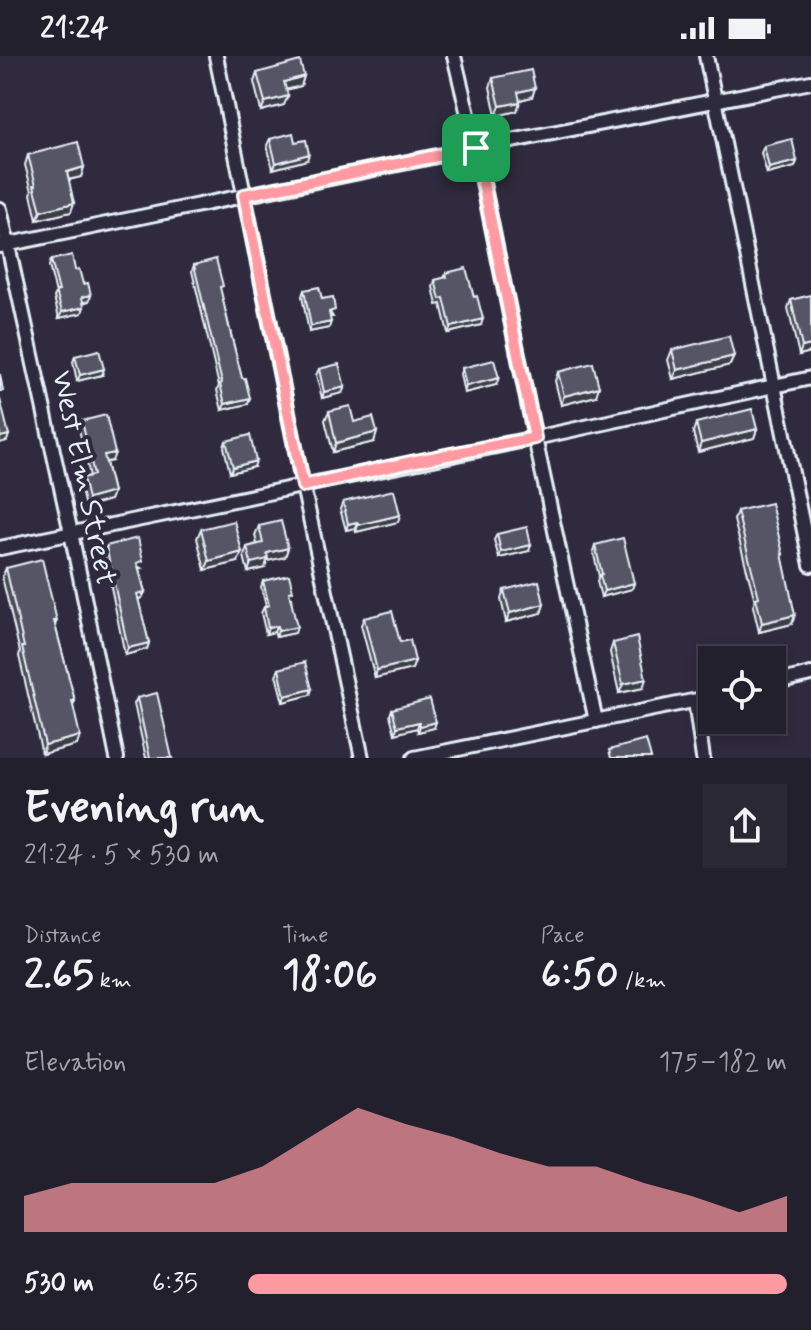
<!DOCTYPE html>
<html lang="en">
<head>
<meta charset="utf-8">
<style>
	:root { --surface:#23202e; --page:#2b2836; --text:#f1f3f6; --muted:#a3a3aa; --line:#403e4a; --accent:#ff9aa2 }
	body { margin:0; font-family:Mynerve,sans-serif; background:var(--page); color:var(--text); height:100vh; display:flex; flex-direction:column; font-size:30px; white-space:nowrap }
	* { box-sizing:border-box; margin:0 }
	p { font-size:26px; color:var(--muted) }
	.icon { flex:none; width:44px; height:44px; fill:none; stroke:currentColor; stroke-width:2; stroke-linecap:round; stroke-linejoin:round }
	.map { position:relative; height:702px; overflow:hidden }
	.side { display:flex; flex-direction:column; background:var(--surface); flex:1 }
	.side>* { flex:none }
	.fabs { position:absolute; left:698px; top:590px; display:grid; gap:16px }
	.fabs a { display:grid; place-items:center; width:88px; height:88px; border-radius:0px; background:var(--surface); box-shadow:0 4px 12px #0003,0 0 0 2px var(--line); font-size:40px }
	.pin { position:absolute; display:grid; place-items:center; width:68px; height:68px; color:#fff; margin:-34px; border-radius:16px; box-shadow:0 4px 12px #0006 }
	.round { display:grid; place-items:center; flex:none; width:84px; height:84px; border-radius:0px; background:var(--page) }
	.summary { display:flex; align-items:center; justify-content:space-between; height:136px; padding:0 24px }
	h1 { font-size:44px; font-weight:800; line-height:60px }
	.figures { display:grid; grid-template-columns:repeat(3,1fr); gap:12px; height:136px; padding:8px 24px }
	.figures div { display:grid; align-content:center }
	.figures b { font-size:40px; font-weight:800 }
	.figures small { font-size:22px; font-weight:400 }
	.figures p { font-size:22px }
	.chart { height:224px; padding:16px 24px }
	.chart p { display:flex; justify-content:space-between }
	.chart svg { width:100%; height:144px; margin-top:8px; fill:var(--accent); opacity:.7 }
	ul { padding:0 24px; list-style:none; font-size:26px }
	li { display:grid; grid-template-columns:128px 96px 1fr; align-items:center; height:60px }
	li i { height:20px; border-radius:10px; background:var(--accent) }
	.status { display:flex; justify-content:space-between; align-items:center; height:56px; padding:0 40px; background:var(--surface); direction:ltr }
	.status svg { height:22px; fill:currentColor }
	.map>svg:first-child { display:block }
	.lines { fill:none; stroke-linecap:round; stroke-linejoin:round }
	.minor-casing { stroke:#e8f1f8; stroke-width:18 }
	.minor { stroke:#2f2a3d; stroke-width:12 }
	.wall { fill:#4b4957; stroke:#e8f1f8; stroke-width:2 }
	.shaded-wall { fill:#3d3c47; stroke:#e8f1f8; stroke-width:2 }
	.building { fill:#575565; stroke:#e8f1f8; stroke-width:2 }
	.route-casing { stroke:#fff; stroke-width:16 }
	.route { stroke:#ff9aa2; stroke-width:10 }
	.labels { text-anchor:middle; stroke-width:8; stroke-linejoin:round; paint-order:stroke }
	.street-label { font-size:30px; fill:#e8f1f8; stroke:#2f2a3d }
</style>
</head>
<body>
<div class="status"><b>21:24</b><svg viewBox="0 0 49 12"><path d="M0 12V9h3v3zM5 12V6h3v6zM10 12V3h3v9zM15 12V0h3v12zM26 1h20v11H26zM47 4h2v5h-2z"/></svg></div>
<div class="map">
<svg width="811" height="702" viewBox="0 0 811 702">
	<rect width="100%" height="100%" fill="#2f2a3d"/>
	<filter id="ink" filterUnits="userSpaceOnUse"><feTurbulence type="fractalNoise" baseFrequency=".0125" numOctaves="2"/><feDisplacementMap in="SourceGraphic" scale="16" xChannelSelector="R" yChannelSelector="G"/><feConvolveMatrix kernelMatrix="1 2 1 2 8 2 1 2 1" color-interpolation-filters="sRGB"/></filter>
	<g filter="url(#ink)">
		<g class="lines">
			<defs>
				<g id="minor">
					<polyline points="216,0 303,430 362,702"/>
					<polyline points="454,0 476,92 535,382 596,665"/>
					<polyline points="706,0 811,509"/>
					<polyline points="0,153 71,477 117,702"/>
					<polyline points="0,190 476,92 811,26"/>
					<polyline points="0,492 535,382 811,322"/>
					<polyline points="772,627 811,618"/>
					<polyline points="695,645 703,702"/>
					<polyline points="414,702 712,641"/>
				</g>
			</defs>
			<!-- minor casing -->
			<use href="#minor" class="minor-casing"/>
			<!-- minor -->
			<use href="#minor" class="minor"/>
		</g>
		<!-- wall -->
		<g class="wall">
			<polygon points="257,17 304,20 301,30 286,34 284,49 261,55 254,26"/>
			<polygon points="493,22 535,32 532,41 520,44 517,55 496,60 490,31"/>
			<polygon points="270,83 307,104 273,113 267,89"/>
			<polygon points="764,90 797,105 795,111 767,118 761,97"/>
			<polygon points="28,99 84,111 81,121 69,124 71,156 37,164 31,138 32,135 25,109"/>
			<polygon points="51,204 75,214 83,228 91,239 89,245 83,247 82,257 59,262 54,241 56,237 49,210"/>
			<polygon points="194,209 221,237 248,348 222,354 217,334 219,330 192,215"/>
			<polygon points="446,217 481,269 448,277 441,248 437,249 433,231 435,224 444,222"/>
			<polygon points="304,234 322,243 333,261 330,261 329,272 309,276 302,240"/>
			<polygon points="811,239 811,296 799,299 788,252 791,244"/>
			<polygon points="672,294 734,300 730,309 673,323 668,304"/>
			<polygon points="75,300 102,319 77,325 73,306"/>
			<polygon points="462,312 496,329 464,337 460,318"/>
			<polygon points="319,313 342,337 322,342 316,319"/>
			<polygon points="558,316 596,340 561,349 555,325"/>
			<polygon points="329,355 377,376 374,386 333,396 325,364"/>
			<polygon points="82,365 112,405 106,406 113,436 110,444 85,451 80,430 83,422 90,420 79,373"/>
			<polygon points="696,367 757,373 754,382 698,396 693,376"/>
			<polygon points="226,385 254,411 230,417 224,391"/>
			<polygon points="343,446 400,459 398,466 356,476 355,472 346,474 340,453"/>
			<polygon points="737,455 783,498 782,500 789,532 792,568 759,576 753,550 755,545 734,464"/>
			<polygon points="259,470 288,492 285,501 267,505 265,512 248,516 244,500 247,491 257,488 255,479"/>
			<polygon points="201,473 238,506 205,514 197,482"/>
			<polygon points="497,478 529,495 499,502 494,484"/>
			<polygon points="595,489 634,527 632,533 601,541 597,525 599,520 593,495"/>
			<polygon points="106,490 141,512 139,512 145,536 142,542 138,543 149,587 147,593 125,599 104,497"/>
			<polygon points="6,512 57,565 55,569 75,645 73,650 77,689 42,698 19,600 20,596 2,521"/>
			<polygon points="263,525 291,541 295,577 276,581 274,576 266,578 261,557 264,551 266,550 261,531"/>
			<polygon points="504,534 544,548 541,557 506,566 501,543"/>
			<polygon points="364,562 415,605 412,613 375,622 361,569"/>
			<polygon points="613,587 643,632 619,637 610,596"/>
			<polygon points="279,613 310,639 283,646 276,619"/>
			<polygon points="137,642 172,702 146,702 134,648"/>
			<polygon points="392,653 434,672 418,676 417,672 395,678 390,659"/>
		</g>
		<!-- shaded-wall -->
		<g class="shaded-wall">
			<polygon points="304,20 301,30 281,35 284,26"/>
			<polygon points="535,32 532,41 515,45 518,36"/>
			<polygon points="288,40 284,49 261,55 265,46"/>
			<polygon points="520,46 517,55 496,60 500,50"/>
			<polygon points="309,98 307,104 273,113 276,107"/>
			<polygon points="797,105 795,111 767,118 769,112"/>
			<polygon points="84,111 81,121 63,125 67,116"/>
			<polygon points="74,147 71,156 37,164 41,155"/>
			<polygon points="91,239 89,245 79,247 82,241"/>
			<polygon points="84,251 82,257 59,262 62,256"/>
			<polygon points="483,263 481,269 448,277 451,271"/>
			<polygon points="331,266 329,272 309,276 311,270"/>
			<polygon points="811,289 811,296 799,299 802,291"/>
			<polygon points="734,300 730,309 673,323 677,314"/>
			<polygon points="104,313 102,319 77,325 80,319"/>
			<polygon points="499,322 496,329 464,337 466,330"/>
			<polygon points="345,331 342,337 322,342 324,336"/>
			<polygon points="599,331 596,340 561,349 564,340"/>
			<polygon points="250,342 248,348 222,354 225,348"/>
			<polygon points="757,373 754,382 698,396 701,387"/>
			<polygon points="377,376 374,386 333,396 336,387"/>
			<polygon points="9,379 7,385 0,387 0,381"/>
			<polygon points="115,397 112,405 101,407 104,399"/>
			<polygon points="256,405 254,411 230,417 233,411"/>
			<polygon points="113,436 110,444 85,451 88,443"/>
			<polygon points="400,459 398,466 356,476 358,469"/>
			<polygon points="357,466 355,472 346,474 348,468"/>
			<polygon points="531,489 529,495 499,502 501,496"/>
			<polygon points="288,492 285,501 267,505 265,512 248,516 251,507 267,497"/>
			<polygon points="242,496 238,506 205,514 209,505"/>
			<polygon points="634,527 632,533 601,541 604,535"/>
			<polygon points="145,536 142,542 135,544 137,538"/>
			<polygon points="544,548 541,557 506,566 510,557"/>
			<polygon points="795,559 792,568 759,576 762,567"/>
			<polygon points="277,570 274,576 266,578 268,572"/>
			<polygon points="297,571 295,577 276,581 278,575"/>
			<polygon points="149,587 147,593 125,599 128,592"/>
			<polygon points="415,605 412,613 375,622 377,614"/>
			<polygon points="646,623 643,632 619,637 623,628"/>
			<polygon points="312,633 310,639 283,646 285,640"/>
			<polygon points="419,666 417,672 395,678 397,671"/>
			<polygon points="436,666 434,672 418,676 420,670"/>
			<polygon points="80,680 77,689 42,698 45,689"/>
		</g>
		<!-- building -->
		<g class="building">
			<polygon points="300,5 304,20 284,26 288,40 265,46 257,17"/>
			<polygon points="531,14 535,32 518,36 520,46 500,50 493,22"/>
			<polygon points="293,77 295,86 306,84 309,98 276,107 270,83"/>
			<polygon points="792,83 797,105 769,112 764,90"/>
			<polygon points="78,86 84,111 67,116 74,147 41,155 34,129 36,129 28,99"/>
			<polygon points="72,199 75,214 79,213 83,228 88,227 91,239 82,241 84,251 62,256 56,235 59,235 51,204"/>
			<polygon points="216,203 223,230 220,231 229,271 242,322 245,322 250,342 225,348 220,328 222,327 194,209"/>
			<polygon points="466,212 474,241 477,240 483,263 451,271 444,242 440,243 435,224 447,221 446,217"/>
			<polygon points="319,231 322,243 333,241 335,254 329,256 331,266 311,270 304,234"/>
			<polygon points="811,239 811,289 802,291 791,244"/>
			<polygon points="729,280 734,300 677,314 672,294"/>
			<polygon points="99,294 104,313 80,319 75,300"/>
			<polygon points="494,304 499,322 466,330 462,312"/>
			<polygon points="593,307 599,331 564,340 558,316"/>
			<polygon points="339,308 345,331 324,336 319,313"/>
			<polygon points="0,318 3,335 0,335"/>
			<polygon points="0,343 9,379 0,381"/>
			<polygon points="350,350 354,366 373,361 377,376 336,387 329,355"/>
			<polygon points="752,353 757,373 701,387 696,367"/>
			<polygon points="106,359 115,397 104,399 113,436 88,443 83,422 94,419 82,365"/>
			<polygon points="250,379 256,405 233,411 226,385"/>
			<polygon points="394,434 400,459 358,469 357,466 348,468 343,446"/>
			<polygon points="771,447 783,498 782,498 795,559 762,567 756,542 759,541 737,455"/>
			<polygon points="234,465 242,496 209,505 201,473"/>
			<polygon points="281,465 288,492 267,497 268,503 251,507 247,491 263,487 259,470"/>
			<polygon points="527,471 531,489 501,496 497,478"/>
			<polygon points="138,482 143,505 137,507 145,536 137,538 149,587 128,592 106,490"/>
			<polygon points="623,482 634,527 604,535 600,519 602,518 595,489"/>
			<polygon points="42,503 57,565 54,565 75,645 72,645 80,680 45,689 22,591 24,591 6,512"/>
			<polygon points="289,519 293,535 289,536 297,571 278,575 277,570 268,572 264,551 269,549 263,525"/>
			<polygon points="539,525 544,548 510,557 504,534"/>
			<polygon points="392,555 400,586 410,584 415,605 377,614 364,562"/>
			<polygon points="637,581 646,623 623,628 613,587"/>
			<polygon points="305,606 312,633 285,640 279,613"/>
			<polygon points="157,637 172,702 150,702 137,642"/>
			<polygon points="430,643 436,666 420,670 419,666 397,671 392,653"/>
			<polygon points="646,684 651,702 611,702 609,694"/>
		</g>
	</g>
	<g class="lines" filter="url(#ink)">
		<defs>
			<polygon id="route" points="476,92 535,382 416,405 303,430 244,139"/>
		</defs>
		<!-- route casing -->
		<use href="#route" class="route-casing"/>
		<!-- route -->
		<use href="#route" class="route"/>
	</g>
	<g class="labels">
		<!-- street labels -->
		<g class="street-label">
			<text transform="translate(85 422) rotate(78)" y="10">West Elm Street</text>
		</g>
	</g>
</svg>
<div class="fabs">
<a><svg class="icon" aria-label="locate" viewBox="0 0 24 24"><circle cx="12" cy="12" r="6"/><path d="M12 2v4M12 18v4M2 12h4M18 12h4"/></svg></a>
</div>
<div class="pin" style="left:476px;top:92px;background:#1e9e55"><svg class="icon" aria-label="arrive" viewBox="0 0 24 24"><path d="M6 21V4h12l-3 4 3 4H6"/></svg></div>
</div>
<section class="side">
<div class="summary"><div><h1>Evening run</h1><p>21:24 · 5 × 530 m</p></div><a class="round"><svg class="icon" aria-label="share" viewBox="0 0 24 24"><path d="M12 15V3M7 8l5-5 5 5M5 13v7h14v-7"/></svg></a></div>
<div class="figures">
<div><p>Distance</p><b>2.65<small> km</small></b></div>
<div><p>Time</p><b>18:06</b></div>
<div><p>Pace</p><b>6:50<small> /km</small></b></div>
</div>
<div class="chart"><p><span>Elevation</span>175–182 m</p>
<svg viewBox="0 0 160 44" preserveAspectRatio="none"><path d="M0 44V33L10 29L20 29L30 29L40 29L50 24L60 15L70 6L80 11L90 15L100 20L110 24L120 24L130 29L140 33L150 38L160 33V44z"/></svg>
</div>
<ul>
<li><b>530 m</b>6:35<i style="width:100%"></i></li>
</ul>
</section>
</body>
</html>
